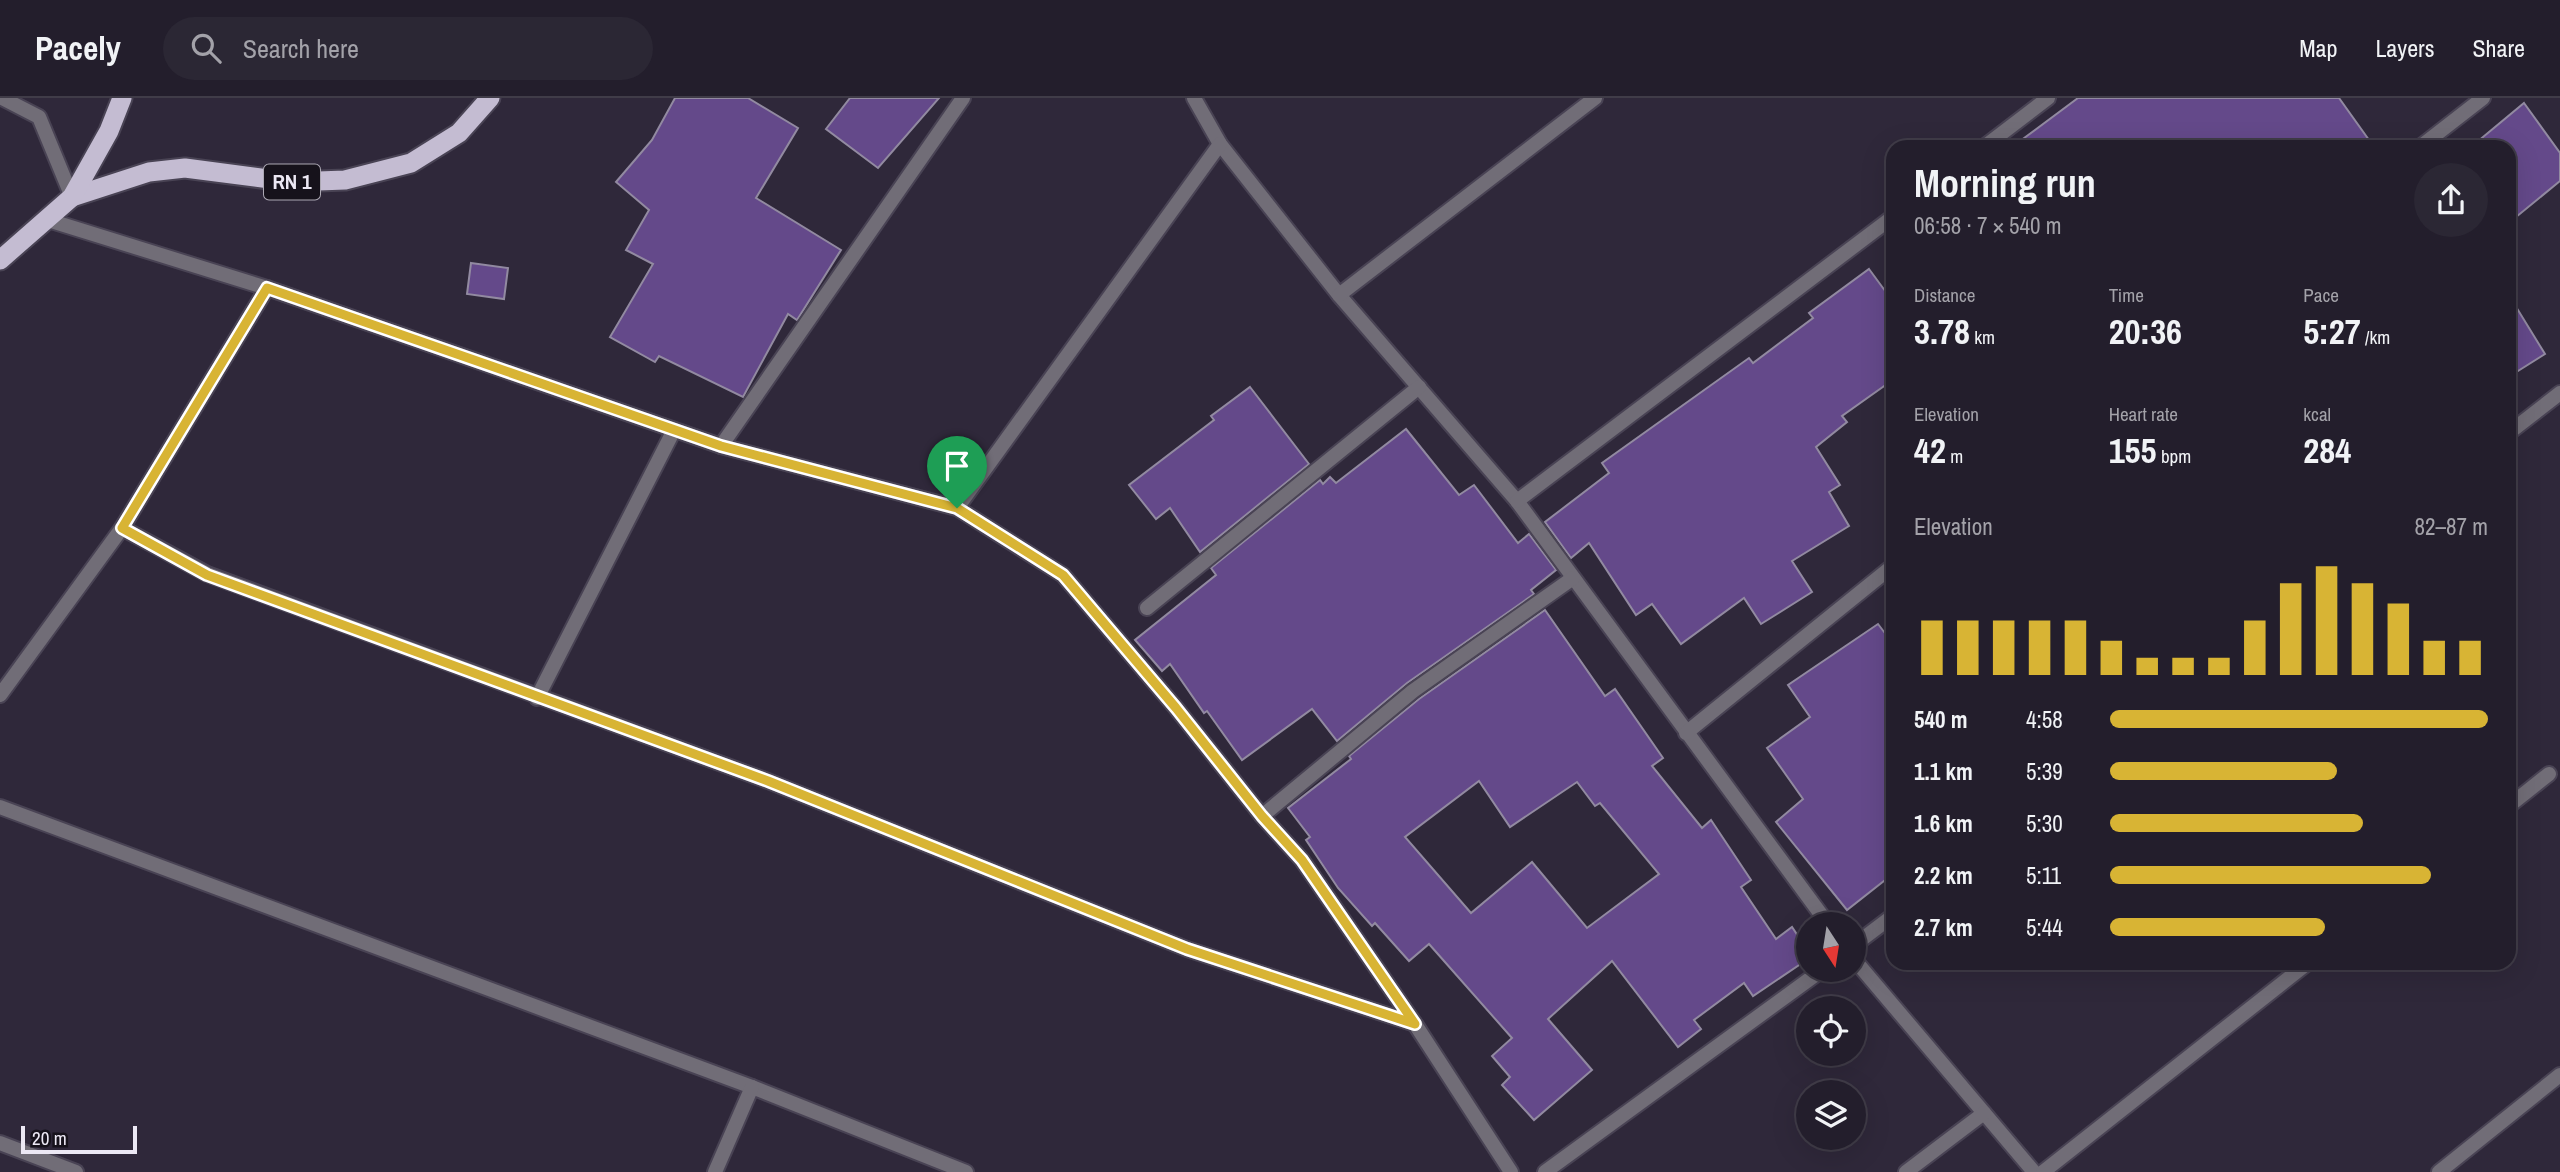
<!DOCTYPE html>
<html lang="en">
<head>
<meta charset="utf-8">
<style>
	:root { --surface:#231e2c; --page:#2b2734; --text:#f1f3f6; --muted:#a3a2a9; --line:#403c48; --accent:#d8b434 }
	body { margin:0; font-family:"Archivo Narrow",sans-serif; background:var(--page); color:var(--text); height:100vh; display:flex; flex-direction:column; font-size:26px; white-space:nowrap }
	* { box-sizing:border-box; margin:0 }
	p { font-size:23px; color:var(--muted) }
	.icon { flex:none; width:38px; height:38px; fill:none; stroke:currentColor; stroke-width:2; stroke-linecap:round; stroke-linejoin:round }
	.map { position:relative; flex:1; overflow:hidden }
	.panel { position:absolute; left:1886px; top:42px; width:630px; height:830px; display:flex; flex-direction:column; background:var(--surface); border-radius:21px; box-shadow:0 7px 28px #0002,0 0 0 2px var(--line) }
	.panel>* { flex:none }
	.needle { width:46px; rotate:168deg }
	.buttons { position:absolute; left:1796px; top:814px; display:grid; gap:14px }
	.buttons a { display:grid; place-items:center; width:70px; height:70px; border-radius:50%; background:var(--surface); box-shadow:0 7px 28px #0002,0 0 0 2px var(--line); font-size:35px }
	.scale { position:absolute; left:21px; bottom:18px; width:116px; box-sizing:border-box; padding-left:7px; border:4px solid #ece8f4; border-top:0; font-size:19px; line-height:24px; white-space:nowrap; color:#ece8f4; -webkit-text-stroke:5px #16121b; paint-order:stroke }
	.pin { position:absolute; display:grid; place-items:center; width:60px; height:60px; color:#fff; margin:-72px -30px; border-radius:50% 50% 50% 0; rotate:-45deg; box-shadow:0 0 7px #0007 }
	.pin .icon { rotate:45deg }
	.round { display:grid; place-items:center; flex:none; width:74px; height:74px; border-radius:37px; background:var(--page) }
	.headline { display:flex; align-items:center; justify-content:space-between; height:119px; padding:0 28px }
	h1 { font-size:38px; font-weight:700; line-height:52px }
	.stats { display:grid; grid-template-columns:repeat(3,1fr); gap:10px; height:119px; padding:7px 28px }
	.stats div { display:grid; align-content:center }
	.stats b { font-size:35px; font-weight:700 }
	.stats small { font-size:19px; font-weight:400 }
	.stats p { font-size:19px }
	.chart { height:196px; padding:14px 28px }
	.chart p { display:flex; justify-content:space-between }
	.chart svg { width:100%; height:126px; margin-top:7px; stroke:var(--accent); stroke-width:6 }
	ul { padding:0 28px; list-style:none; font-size:23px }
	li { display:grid; grid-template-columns:112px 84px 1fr; align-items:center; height:52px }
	li i { height:18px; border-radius:9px; background:var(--accent) }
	header { display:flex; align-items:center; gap:42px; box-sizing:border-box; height:98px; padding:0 35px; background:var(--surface); border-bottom:2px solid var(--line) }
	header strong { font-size:33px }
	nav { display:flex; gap:38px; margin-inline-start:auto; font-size:24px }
	.search { width:490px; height:63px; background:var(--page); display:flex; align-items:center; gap:18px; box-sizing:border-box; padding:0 24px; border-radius:38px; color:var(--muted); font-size:26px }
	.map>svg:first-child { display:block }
	.building { fill:#64498a; stroke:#928aa1; stroke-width:2; fill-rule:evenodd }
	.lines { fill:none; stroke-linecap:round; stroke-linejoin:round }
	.minor-casing { stroke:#494354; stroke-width:18 }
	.trunk-casing { stroke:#494354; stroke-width:23 }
	.minor { stroke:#716d77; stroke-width:14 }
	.trunk { stroke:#c4bcd2; stroke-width:19 }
	.route-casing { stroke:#fff; stroke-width:14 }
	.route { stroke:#d8b434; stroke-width:9 }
	.labels { text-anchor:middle; stroke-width:6; stroke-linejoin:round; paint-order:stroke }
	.shield { fill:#16121b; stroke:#aca8b3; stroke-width:2 }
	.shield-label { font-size:21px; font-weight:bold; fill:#ece8f4 }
</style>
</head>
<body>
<header>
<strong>Pacely</strong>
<div class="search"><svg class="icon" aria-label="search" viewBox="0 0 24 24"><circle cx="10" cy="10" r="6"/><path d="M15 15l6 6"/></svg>Search here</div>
<nav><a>Map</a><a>Layers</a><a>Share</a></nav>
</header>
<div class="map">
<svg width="2560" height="1074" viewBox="0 0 2560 1074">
	<rect width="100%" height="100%" fill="#2f283a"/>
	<!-- building -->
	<g class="building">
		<polygon points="675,0 748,0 798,30 756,100 841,152 797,222 788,216 743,299 659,258 655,264 610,239 653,166 626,152 649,112 616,84 652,42"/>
		<polygon points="850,0 939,0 878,70 826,31"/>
		<polygon points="2078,0 2339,0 2374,49 2012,49"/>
		<polygon points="2524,5 2560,55 2560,83 2510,124 2510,49 2471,49"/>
		<polygon points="471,165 508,170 504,201 467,196"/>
		<polygon points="1869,171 1894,205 1894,281 1842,318 1847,324 1816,349 1840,387 1829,394 1849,428 1792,463 1812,494 1761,526 1744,500 1681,546 1652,506 1636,517 1589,445 1571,460 1545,424 1609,375 1602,365 1749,260 1753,265 1813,220 1809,215"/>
		<polygon points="2510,199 2545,256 2510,278"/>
		<polygon points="1250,289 1309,366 1200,454 1170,410 1156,421 1129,387 1214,322 1211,318"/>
		<polygon points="1406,331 1459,397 1474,387 1518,445 1529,436 1556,472 1531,492 1534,496 1407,585 1337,643 1312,611 1242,662 1207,613 1204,615 1170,566 1162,573 1135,542 1216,477 1211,470 1320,382 1323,386 1330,379 1336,385"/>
		<path d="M1545 512 1605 598 1615 591 1663 660 1652 668 1702 730 1711 722 1751 782 1741 789 1776 841 1792 829 1808 853V861L1753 898 1744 885 1694 922 1701 931 1678 949 1612 863 1548 921 1592 972 1534 1022 1502 987 1510 979 1492 958 1512 940 1429 846 1409 863 1375 825 1372 828 1338 790 1306 742 1310 739 1288 710 1351 661 1349 658 1419 601ZM1479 683 1510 729 1577 684 1595 708 1600 705 1659 776 1587 830 1532 764 1471 815 1405 739Z"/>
		<polygon points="1878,526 1894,547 1894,775 1847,812 1776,724 1803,701 1767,650 1810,619 1788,587"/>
	</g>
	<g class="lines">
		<defs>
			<g id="minor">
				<polyline points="2,0 39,19 72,99"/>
				<polyline points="1194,0 1220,46 1339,197 1517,403 1828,826"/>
				<polyline points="1984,49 2048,0"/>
				<polyline points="2420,49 2483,0"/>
				<polyline points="48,122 267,190 721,348 957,410 1063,477 1176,610 1262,718 1302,762 1415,926 1511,1074"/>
				<polyline points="1339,197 1595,0"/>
				<polyline points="2510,334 2560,295"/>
				<polyline points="721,348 963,0"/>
				<polyline points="1517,403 1894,118"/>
				<polyline points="957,410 1220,46"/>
				<polyline points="122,430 207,476 768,683 1187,851 1415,926"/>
				<polyline points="1147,510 1419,289"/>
				<polyline points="0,597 122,430 267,190"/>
				<polyline points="537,600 674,332"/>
				<polyline points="1686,635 1894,467"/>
				<polyline points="2510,707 2549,676"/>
				<polyline points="0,709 752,989 966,1074"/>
				<polyline points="1262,718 1413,593 1573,480"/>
				<polyline points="1853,848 1894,817"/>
				<polyline points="1853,860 2034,1074"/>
				<polyline points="0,1045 76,1074"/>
				<polyline points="715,1074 752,989"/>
				<polyline points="1545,1074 1822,872"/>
				<polyline points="1906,1074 1984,1015"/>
				<polyline points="2043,1074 2309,864"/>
				<polyline points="2439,1074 2560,977"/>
			</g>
			<g id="trunk">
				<polyline points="72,99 149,74 185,70 292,84 345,82 411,65 459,35 490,0"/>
				<polyline points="0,162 72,99 109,33 122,0"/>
			</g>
		</defs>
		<!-- minor casing -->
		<use href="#minor" class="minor-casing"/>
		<!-- trunk casing -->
		<use href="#trunk" class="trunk-casing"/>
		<!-- minor -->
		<use href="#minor" class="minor"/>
		<!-- trunk -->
		<use href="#trunk" class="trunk"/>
	</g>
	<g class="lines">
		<defs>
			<polygon id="route" points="267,190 721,348 957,410 1063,477 1176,610 1262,718 1302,762 1415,926 1187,851 768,683 207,477 122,430"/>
		</defs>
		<!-- route casing -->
		<use href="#route" class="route-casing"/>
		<!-- route -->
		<use href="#route" class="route"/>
	</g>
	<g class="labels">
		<!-- shield labels -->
		<rect class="shield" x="264" y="66.5" width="56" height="35" rx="5"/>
		<g class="shield-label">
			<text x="292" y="91">RN 1</text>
		</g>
	</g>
</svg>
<div class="buttons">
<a><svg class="needle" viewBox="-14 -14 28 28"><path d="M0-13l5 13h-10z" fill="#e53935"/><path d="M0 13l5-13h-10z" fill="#a3a2a9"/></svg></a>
<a><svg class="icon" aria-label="locate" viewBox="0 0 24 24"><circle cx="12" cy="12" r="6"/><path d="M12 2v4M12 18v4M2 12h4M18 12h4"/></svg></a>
<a><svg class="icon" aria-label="layers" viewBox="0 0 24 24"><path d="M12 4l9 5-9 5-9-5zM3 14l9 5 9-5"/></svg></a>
</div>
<div class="scale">20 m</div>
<div class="pin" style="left:957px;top:410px;background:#1e9e55"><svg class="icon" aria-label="arrive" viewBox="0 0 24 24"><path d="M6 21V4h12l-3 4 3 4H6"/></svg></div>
<section class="panel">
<div class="headline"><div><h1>Morning run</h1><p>06:58 · 7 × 540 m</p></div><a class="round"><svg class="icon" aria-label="share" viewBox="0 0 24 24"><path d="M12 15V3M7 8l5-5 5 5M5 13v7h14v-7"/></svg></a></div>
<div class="stats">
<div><p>Distance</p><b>3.78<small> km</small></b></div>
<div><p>Time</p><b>20:36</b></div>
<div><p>Pace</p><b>5:27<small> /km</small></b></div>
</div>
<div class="stats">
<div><p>Elevation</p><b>42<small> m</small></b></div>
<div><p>Heart rate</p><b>155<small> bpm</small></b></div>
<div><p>kcal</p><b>284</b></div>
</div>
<div class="chart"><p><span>Elevation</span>82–87 m</p>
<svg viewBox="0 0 160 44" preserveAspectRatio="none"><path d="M5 44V25M15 44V25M25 44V25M35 44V25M45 44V25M55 44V32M65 44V38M75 44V38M85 44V38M95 44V25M105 44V12M115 44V6M125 44V12M135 44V19M145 44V32M155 44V32"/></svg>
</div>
<ul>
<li><b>540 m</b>4:58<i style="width:100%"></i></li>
<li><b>1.1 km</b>5:39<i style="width:60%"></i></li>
<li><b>1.6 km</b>5:30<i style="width:67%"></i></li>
<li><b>2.2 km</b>5:11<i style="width:85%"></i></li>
<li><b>2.7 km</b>5:44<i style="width:57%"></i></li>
</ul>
</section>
</div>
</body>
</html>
